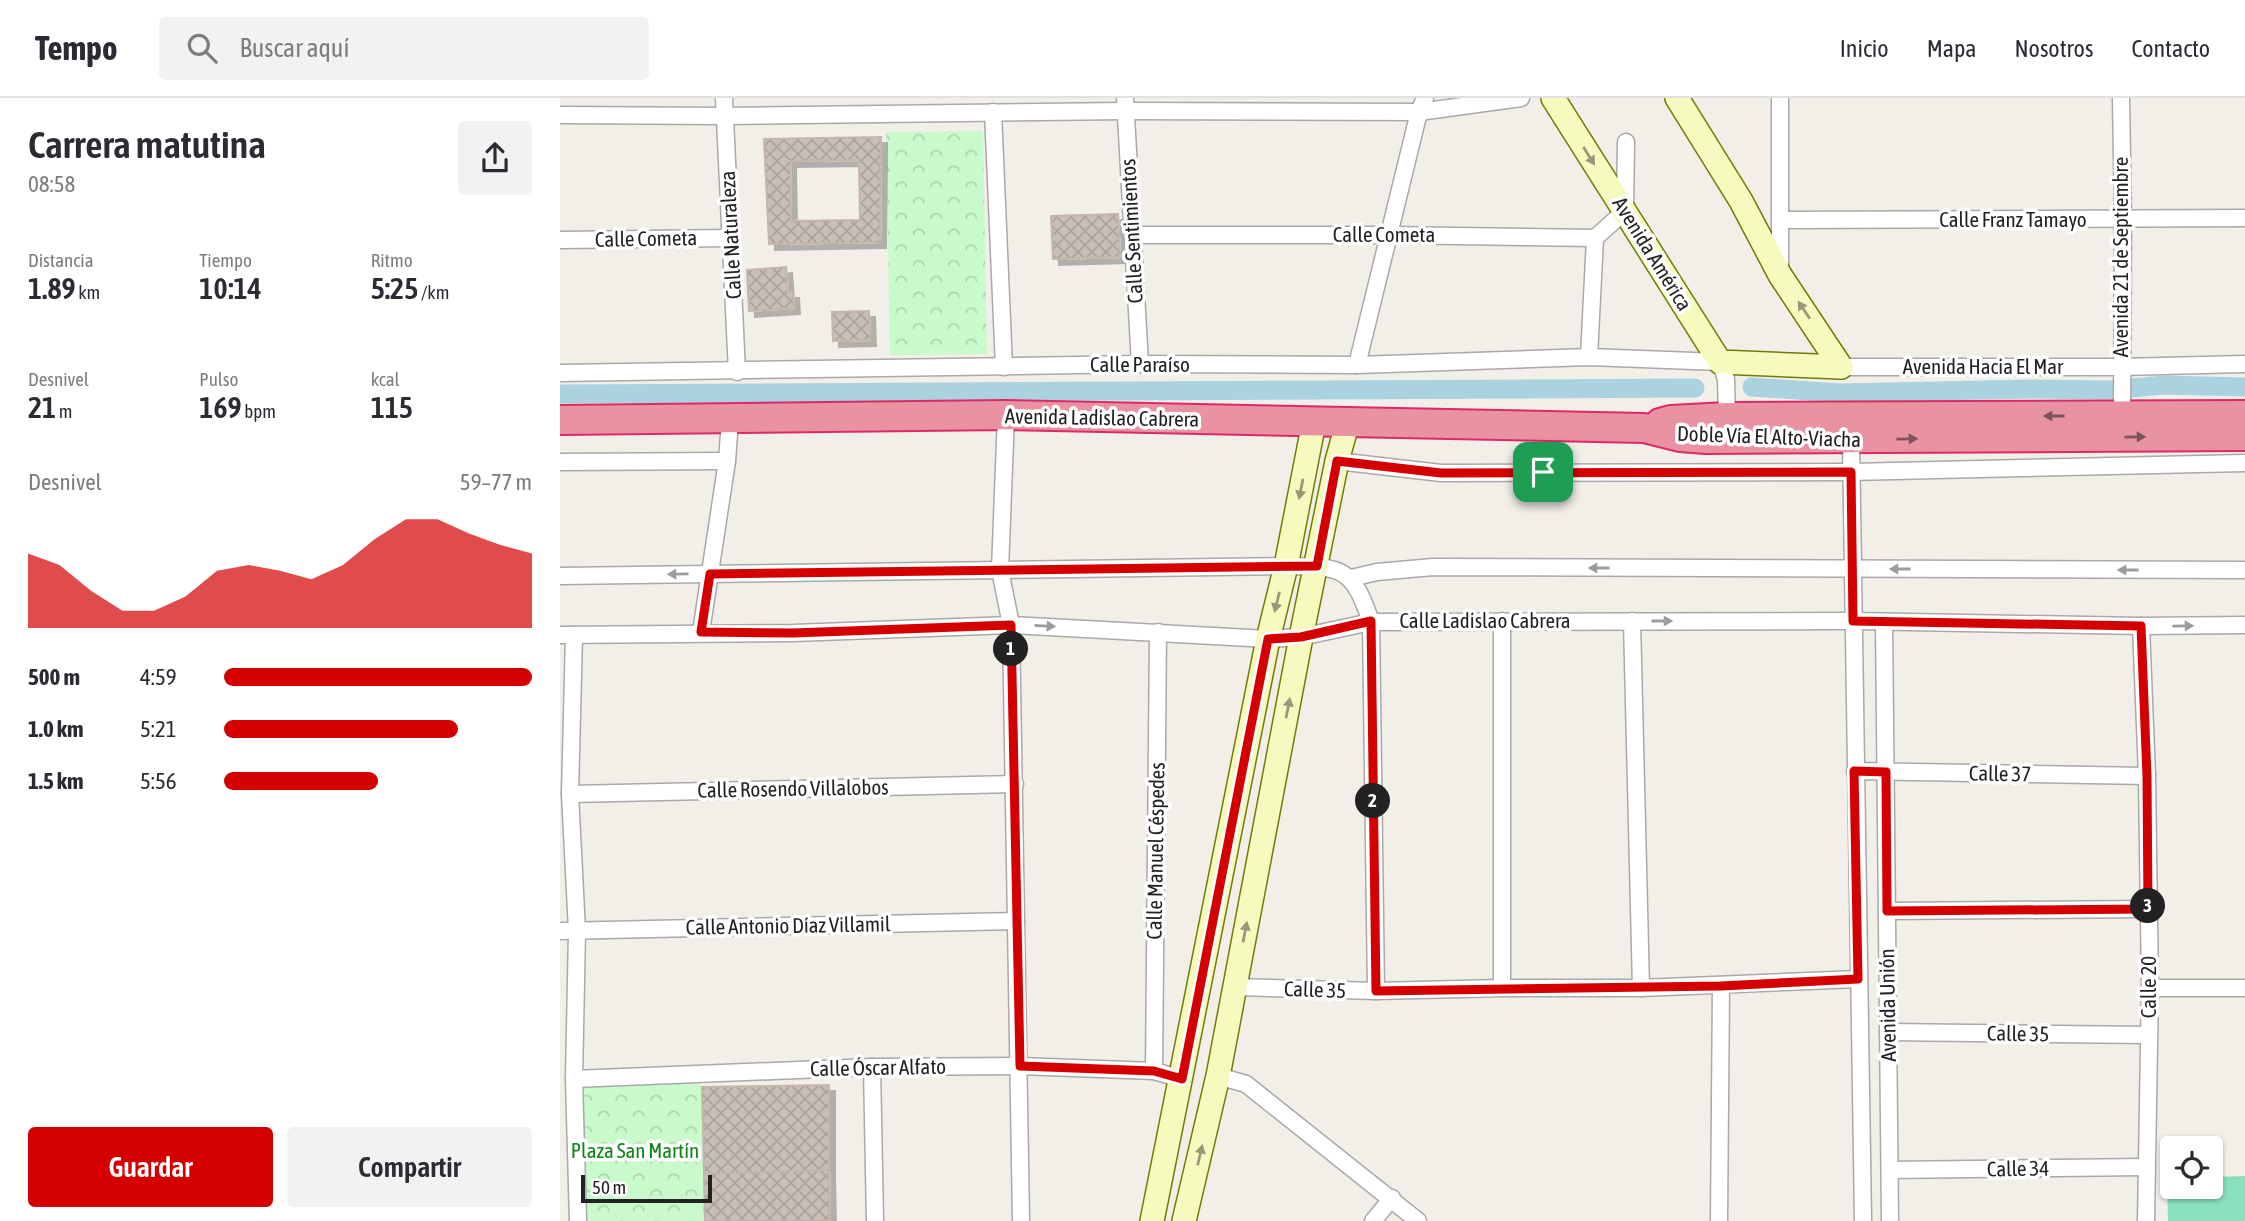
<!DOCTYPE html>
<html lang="es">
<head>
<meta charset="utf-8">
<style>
	:root { --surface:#fff; --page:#f2f2f3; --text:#2b2b33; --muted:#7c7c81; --line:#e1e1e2; --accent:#d40000 }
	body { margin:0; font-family:"Asap Condensed",sans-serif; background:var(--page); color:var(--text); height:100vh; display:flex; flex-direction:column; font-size:26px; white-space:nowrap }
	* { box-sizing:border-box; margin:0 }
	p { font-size:23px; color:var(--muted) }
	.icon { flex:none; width:38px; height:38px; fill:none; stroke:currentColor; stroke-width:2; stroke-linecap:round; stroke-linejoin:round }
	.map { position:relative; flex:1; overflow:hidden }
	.sheet { display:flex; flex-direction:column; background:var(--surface); width:560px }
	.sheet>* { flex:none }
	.buttons { position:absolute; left:1600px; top:1038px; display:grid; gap:14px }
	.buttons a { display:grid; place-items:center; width:63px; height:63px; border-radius:7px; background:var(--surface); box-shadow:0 2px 5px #0004; font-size:35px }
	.scale { position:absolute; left:21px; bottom:18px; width:131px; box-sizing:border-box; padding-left:7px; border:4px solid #222; border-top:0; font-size:19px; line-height:24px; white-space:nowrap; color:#222; -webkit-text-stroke:5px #fff; paint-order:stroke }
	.pin { position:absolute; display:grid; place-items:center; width:60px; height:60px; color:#fff; margin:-30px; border-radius:14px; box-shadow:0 4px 10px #0006 }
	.km { position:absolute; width:35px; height:35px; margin:-18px; border-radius:50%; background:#222; color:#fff; font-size:19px; line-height:35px; text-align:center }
	.round { display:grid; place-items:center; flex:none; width:74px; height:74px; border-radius:7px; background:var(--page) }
	.head { display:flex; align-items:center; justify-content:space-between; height:119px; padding:0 28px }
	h1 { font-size:38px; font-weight:600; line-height:52px }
	.stats { display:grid; grid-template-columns:repeat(3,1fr); gap:10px; height:119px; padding:7px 28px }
	.stats div { display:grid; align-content:center }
	.stats b { font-size:30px; font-weight:600 }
	.stats small { font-size:19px; font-weight:400 }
	.stats p { font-size:19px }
	.chart { height:196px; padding:14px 28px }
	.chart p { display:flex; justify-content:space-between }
	.chart svg { width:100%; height:126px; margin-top:7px; fill:var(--accent); opacity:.7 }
	.action { display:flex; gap:14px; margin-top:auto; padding:14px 28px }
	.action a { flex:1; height:80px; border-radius:7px; background:var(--accent); color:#fff; font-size:28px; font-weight:600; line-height:80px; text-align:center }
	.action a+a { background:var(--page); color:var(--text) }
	ul { padding:0 28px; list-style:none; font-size:23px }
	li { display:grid; grid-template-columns:112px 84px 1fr; align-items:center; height:52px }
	li i { height:18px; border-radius:9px; background:var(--accent) }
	header { display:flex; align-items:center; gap:42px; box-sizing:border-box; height:98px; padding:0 35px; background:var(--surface); border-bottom:2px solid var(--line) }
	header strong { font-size:33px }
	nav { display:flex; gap:38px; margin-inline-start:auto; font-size:24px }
	.search { width:490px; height:63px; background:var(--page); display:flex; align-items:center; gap:18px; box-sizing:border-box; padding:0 24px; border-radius:7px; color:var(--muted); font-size:26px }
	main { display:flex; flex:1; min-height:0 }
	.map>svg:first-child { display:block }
	.park { fill:url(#park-crowns) }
	.pitch { fill:#88e0be }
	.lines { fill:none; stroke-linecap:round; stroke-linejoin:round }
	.canal { stroke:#aad3df; stroke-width:19 }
	.building { fill:url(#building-cross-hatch); stroke:#c4b6ab; stroke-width:2; fill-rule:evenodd; filter:url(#shadow) }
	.street-casing { stroke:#a9a9a9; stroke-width:19 }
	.secondary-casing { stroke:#707d05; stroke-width:26 }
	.highway-casing { stroke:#dc2a67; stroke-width:32 }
	.street { stroke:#fff; stroke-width:16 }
	.secondary { stroke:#f7fabf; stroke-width:23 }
	.highway { stroke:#e892a2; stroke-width:28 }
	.oneway { fill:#979978 }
	.oneway2 { fill:#7b545c }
	.oneway3 { fill:#9c9c9c }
	.route-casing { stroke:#fff; stroke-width:14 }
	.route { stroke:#d40000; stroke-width:9 }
	.labels { text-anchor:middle; stroke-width:7; stroke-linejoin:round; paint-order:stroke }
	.street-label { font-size:21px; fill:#222; stroke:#fff }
	.park-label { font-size:21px; fill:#0c8416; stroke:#fff }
</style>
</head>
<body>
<header>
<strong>Tempo</strong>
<div class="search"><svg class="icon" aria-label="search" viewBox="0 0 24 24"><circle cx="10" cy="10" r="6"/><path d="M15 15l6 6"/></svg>Buscar aquí</div>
<nav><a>Inicio</a><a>Mapa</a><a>Nosotros</a><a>Contacto</a></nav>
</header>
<main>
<section class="sheet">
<div class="head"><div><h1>Carrera matutina</h1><p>08:58</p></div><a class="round"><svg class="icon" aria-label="share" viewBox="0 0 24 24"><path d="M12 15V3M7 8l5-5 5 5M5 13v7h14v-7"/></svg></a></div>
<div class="stats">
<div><p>Distancia</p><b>1.89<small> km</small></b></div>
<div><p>Tiempo</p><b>10:14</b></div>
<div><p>Ritmo</p><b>5:25<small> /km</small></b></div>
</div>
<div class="stats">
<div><p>Desnivel</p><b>21<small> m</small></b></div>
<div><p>Pulso</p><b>169<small> bpm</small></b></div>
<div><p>kcal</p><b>115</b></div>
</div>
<div class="chart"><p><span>Desnivel</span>59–77 m</p>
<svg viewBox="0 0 160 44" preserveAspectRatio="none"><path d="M0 44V18L10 22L20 31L30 38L40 38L50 33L60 24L70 22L80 24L90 27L100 22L110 13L120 6L130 6L140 11L150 15L160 18V44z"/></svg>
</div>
<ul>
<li><b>500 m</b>4:59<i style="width:100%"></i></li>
<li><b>1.0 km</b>5:21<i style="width:76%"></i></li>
<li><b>1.5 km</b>5:56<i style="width:50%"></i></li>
</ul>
<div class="action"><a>Guardar</a><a>Compartir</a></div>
</section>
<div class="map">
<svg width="1685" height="1123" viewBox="0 0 1685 1123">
	<defs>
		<pattern id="park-crowns" width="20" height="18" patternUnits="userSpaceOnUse" patternTransform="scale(1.75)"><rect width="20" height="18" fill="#c8facc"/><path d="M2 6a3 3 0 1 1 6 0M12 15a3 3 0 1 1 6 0" fill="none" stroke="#acd6af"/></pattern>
		<pattern id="building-cross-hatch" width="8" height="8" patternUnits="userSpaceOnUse" patternTransform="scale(1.75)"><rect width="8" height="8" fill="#c7bfb8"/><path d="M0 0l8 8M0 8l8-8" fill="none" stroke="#aba49e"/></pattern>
		<filter id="shadow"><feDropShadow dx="6" dy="6" stdDeviation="0" flood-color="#0004"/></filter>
	</defs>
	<rect width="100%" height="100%" fill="#f2efe9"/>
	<!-- park -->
	<g class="park">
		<polygon points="423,33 427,256 330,257 326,34"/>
		<polygon points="134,983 142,989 145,1123 8,1123 6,993 10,985"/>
	</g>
	<!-- pitch -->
	<polygon class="pitch" points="1685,1078 1685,1123 1608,1123 1607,1081 1612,1080 1612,1088 1650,1088 1650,1079"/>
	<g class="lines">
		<!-- canal -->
		<g class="canal">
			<polyline points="1192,289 1279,295 1471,291 1550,292 1604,287 1685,289"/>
			<polyline points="0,296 1135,290"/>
		</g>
	</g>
	<!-- building -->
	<g class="building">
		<path d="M321 39 320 144 209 146 204 41ZM299 62 300 122 231 123 230 63Z"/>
		<polygon points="558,116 560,159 493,161 491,118"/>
		<polygon points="226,169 228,194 233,194 234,210 189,213 187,172"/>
		<polygon points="309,213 310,242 273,243 272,214"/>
		<polygon points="269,987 269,1072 144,1076 142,989"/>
		<polygon points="269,1072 270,1123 145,1123 144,1076"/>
	</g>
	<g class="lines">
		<defs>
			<g id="street">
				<polyline points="164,0 177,274"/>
				<polyline points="565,0 580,266"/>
				<polyline points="1220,0 1220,176"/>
				<polyline points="1561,0 1563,121 1562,318"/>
				<polyline points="433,14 444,269"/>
				<polyline points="0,17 165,18 566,13 859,14 961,0"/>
				<polyline points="1222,122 1685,120"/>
				<polyline points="573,137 827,137 1035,140 1065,113 1066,44"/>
				<polyline points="0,142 171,140"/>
				<polyline points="1029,259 1035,140"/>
				<polyline points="797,267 859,14 865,0"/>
				<polyline points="1281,269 1561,269 1685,266"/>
				<polyline points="0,275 580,266 797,267 1029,259 1160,264 1166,281 1167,319"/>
				<polyline points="446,317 440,472 451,527 461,1123"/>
				<polyline points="1291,342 1303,1123"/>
				<polyline points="777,363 881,375 1291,374 1685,365"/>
				<polyline points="0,364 167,363"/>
				<path d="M0 478 726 468C782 469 792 468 811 524L816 893"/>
				<polyline points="791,480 817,474 873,469 1685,472"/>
				<polyline points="942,523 942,890"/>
				<polyline points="1072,523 1081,890"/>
				<polyline points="1324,524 1330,1123"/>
				<polyline points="1581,528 1587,678 1590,890 1586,1123"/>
				<polyline points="141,534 167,363 170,322"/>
				<polyline points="0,537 233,535 451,527 708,541 741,539 811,524 1293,523 1581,528 1685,527"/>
				<polyline points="14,537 10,696 17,833 14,981 18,1123"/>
				<polyline points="1295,673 1587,678"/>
				<polyline points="10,696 455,686"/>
				<polyline points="1327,813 1588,811"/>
				<polyline points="0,833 456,823"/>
				<polyline points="675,889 816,893 942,890 1081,890 1298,881"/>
				<polyline points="1590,890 1685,890"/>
				<polyline points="1328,934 1588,937"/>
				<polyline points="312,969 315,1123"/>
				<polyline points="594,973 598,534"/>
				<polyline points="658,978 686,986 858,1123"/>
				<polyline points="14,981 312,969 460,968 594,973 622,981"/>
				<polyline points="1330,1072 1586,1069"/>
				<polyline points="813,1123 832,1100"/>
				<polyline points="1159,1123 1161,888"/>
			</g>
			<g id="secondary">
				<polyline points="993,0 1160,264 1281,269"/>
				<polyline points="1117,0 1181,103 1220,177 1281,269"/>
				<polyline points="592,1123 708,541 726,468 754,324"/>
				<polyline points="624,1123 658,978 741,539 777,363 788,323"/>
			</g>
			<g id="highway">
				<polyline points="0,322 446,317 1084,330 1120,339 1146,341 1685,338"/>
				<polyline points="1100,325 1111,322 1167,319 1685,317"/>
			</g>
		</defs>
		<!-- street casing -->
		<use href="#street" class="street-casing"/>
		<!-- secondary casing -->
		<use href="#secondary" class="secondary-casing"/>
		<!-- highway casing -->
		<use href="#highway" class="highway-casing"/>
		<!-- street -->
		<use href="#street" class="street"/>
		<!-- secondary -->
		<use href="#secondary" class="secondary"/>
		<!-- highway -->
		<use href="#highway" class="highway"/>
	</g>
	<!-- one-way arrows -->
	<defs><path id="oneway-solid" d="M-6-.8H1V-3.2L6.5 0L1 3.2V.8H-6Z" transform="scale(1.75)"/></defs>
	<g class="oneway">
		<use href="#oneway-solid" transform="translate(1029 58) rotate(58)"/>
		<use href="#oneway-solid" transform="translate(1244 212) rotate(-124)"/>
		<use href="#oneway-solid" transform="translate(741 391) rotate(101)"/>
		<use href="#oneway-solid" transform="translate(717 504) rotate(104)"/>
		<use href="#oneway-solid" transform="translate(728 610) rotate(-79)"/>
		<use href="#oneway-solid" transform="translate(685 834) rotate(-79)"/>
		<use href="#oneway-solid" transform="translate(640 1057) rotate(-77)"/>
	</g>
	<g class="oneway2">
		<use href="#oneway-solid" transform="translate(1494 318) rotate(180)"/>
		<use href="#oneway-solid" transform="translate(1575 339) rotate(-1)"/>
		<use href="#oneway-solid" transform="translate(1347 341) rotate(-1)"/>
	</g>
	<g class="oneway3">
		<use href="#oneway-solid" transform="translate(1039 470) rotate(-180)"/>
		<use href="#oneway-solid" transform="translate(1340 471) rotate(-180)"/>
		<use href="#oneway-solid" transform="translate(1568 472) rotate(-180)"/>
		<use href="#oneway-solid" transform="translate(118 476) rotate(179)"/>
		<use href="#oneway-solid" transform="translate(1102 523)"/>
		<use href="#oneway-solid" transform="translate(485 528) rotate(3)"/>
		<use href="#oneway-solid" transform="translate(1623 528) rotate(-1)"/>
	</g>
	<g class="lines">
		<defs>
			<polygon id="route" points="777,363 881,375 1291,374 1293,523 1581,528 1587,678 1588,811 1327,813 1326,674 1294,673 1298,881 1161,888 816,893 811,523 741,539 708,541 622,981 594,973 460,968 451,527 233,535 141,534 150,476 757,468"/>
		</defs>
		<!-- route casing -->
		<use href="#route" class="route-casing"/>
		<!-- route -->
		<use href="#route" class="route"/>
	</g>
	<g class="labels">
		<!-- street labels -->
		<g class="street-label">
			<text x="1453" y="129">Calle Franz Tamayo</text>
			<text transform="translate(572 133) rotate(-93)" y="7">Calle Sentimientos</text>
			<text transform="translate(171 137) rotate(-93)" y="7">Calle Naturaleza</text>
			<text x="824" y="144">Calle Cometa</text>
			<text transform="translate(86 141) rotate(-1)" y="7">Calle Cometa</text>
			<text transform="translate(1092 156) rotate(58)" y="7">Avenida América</text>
			<text transform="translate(1561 159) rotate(-90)" y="7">Avenida 21 de Septiembre</text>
			<text x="580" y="274">Calle Paraíso</text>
			<text x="1423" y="276">Avenida Hacia El Mar</text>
			<text transform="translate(542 320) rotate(1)" y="7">Avenida Ladislao Cabrera</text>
			<text transform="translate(1209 339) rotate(2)" y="7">Doble Vía El Alto-Viacha</text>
			<text x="925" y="530">Calle Ladislao Cabrera</text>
			<text transform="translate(1440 676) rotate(1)" y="7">Calle 37</text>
			<text transform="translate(233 691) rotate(-1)" y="7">Calle Rosendo Villalobos</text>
			<text transform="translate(596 753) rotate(-89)" y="7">Calle Manuel Céspedes</text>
			<text transform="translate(228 828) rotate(-1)" y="7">Calle Antonio Díaz Villamil</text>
			<text transform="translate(1589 889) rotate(-90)" y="7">Calle 20</text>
			<text transform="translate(755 892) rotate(2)" y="7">Calle 35</text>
			<text transform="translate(1328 907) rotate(-91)" y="7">Avenida Unión</text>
			<text transform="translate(1458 936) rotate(1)" y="7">Calle 35</text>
			<text transform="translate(318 970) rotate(-1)" y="7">Calle Óscar Alfato</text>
			<text transform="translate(1458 1071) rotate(-1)" y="7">Calle 34</text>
		</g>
		<!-- park labels -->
		<g class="park-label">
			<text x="75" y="1060">Plaza San Martín</text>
		</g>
	</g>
</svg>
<div class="buttons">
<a><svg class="icon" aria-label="locate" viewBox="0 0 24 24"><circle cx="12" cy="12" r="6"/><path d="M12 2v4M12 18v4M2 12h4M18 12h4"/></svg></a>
</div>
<div class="scale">50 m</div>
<div class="pin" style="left:983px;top:374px;background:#1e9e55"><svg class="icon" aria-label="arrive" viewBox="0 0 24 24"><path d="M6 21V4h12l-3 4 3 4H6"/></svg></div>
<b class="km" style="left:451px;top:551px">1</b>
<b class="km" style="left:813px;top:703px">2</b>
<b class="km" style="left:1588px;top:808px">3</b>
</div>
</main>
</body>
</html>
